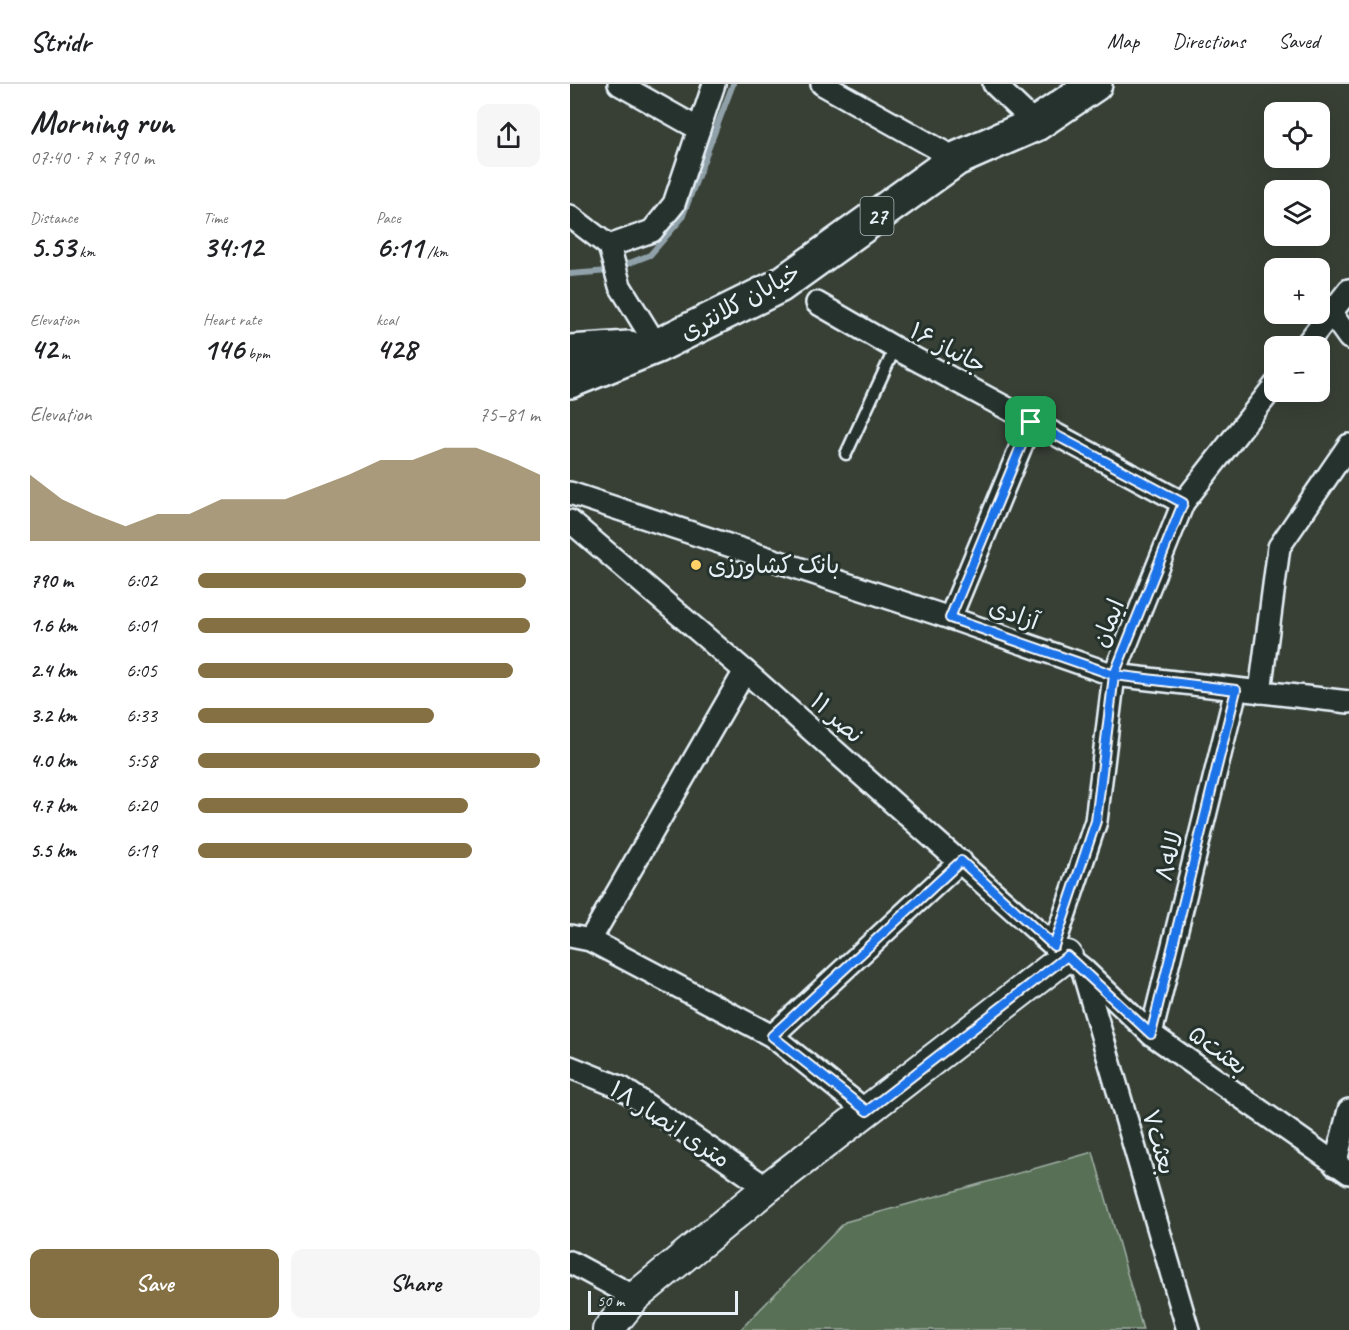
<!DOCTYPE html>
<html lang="en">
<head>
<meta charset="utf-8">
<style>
	:root { --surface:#fff; --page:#f6f6f6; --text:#202124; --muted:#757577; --line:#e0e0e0; --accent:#847042 }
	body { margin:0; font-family:Caveat,"Playpen Sans Arabic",sans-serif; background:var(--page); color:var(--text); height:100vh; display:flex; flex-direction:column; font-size:22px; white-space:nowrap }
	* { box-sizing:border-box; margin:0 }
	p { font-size:20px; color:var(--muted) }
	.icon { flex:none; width:33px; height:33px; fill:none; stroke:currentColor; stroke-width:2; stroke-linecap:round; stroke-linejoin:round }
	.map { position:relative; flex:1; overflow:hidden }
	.drawer { display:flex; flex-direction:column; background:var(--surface); width:570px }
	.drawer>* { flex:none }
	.controls { position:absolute; left:694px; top:18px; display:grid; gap:12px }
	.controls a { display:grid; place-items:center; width:66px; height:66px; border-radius:12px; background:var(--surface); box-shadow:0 6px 24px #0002; font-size:30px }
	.scale { position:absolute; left:18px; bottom:15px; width:150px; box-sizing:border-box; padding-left:6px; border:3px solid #e8f1f8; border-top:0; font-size:16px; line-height:21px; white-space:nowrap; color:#e8f1f8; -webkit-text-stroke:4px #26332d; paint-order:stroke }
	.pin { position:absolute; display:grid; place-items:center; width:51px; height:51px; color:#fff; margin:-26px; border-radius:12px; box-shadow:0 3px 9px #0006 }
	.round { display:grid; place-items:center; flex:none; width:63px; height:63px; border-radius:12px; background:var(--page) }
	.head { display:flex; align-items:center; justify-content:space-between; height:102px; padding:0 30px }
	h1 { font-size:33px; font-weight:800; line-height:45px }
	.figures { display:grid; grid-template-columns:repeat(3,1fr); gap:9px; height:102px; padding:6px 30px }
	.figures div { display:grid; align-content:center }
	.figures b { font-size:30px; font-weight:800 }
	.figures small { font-size:16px; font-weight:400 }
	.figures p { font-size:16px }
	.chart { height:168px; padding:12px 30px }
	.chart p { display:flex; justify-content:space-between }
	.chart svg { width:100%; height:108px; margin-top:6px; fill:var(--accent); opacity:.7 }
	.action { display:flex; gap:12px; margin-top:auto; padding:12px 30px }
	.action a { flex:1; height:69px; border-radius:12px; background:var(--accent); color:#fff; font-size:24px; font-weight:800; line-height:69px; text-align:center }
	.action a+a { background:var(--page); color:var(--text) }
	ul { padding:0 30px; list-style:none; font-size:20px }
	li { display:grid; grid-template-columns:96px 72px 1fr; align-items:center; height:45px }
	li i { height:15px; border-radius:8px; background:var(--accent) }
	header { display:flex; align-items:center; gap:36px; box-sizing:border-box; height:84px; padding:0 30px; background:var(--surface); border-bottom:2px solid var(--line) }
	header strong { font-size:28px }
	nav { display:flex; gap:33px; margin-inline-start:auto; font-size:21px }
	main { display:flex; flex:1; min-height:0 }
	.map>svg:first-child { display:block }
	.green { fill:#597055; stroke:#a0b0a6; stroke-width:1.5 }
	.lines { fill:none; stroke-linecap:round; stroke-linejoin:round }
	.stream { stroke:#90a1a9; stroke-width:6 }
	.lane-casing { stroke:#e8f1f8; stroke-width:15 }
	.street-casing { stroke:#e8f1f8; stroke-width:26 }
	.secondary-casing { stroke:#e8f1f8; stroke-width:34 }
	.primary-casing { stroke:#e8f1f8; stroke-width:38 }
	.lane { stroke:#26332d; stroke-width:10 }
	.street { stroke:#26332d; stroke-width:21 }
	.secondary { stroke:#26332d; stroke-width:30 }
	.primary { stroke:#26332d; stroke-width:33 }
	.route-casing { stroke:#fff; stroke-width:12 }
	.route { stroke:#1a73e8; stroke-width:8 }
	.poi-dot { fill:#ffd166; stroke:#26332d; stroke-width:2 }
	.labels { text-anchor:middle; stroke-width:6; stroke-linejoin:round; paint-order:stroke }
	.shield { fill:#26332d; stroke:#aeb8bb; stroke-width:1.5 }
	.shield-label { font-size:22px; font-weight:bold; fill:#e8f1f8 }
	.street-label { font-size:24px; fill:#e8f1f8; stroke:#26332d }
	.poi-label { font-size:24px; fill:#e8f1f8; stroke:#26332d; text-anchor:start }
</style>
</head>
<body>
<header>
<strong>Stridr</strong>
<nav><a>Map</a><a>Directions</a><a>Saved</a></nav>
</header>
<main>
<section class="drawer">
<div class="head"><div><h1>Morning run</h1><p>07:40 · 7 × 790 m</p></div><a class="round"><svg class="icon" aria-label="share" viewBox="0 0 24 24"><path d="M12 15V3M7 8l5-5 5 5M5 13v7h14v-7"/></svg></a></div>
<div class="figures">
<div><p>Distance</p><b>5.53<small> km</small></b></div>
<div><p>Time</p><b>34:12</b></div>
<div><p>Pace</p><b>6:11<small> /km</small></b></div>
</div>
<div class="figures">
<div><p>Elevation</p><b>42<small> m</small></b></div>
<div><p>Heart rate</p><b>146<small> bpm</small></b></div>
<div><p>kcal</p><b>428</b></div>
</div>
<div class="chart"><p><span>Elevation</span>75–81 m</p>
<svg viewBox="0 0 160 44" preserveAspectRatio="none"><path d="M0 44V17L10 27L20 33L30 38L40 33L50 33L60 27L70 27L80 27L90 22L100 17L110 11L120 11L130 6L140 6L150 11L160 17V44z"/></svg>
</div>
<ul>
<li><b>790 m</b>6:02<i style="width:96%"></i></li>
<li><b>1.6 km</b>6:01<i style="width:97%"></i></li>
<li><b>2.4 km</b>6:05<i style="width:92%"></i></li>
<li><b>3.2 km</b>6:33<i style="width:69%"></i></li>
<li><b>4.0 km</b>5:58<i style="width:100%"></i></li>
<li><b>4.7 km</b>6:20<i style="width:79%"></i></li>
<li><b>5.5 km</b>6:19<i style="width:80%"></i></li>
</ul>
<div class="action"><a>Save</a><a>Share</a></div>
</section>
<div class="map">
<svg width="779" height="1246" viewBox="0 0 779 1246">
	<rect width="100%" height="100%" fill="#384036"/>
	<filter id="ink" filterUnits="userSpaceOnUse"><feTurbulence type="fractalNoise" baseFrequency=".0167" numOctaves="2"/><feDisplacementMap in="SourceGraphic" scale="12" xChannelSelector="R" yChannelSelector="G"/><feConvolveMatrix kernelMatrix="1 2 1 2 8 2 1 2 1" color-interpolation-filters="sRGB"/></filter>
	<g filter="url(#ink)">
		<!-- green -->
		<polygon class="green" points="523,1068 573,1246 170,1246 275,1138"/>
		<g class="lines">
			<!-- stream -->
			<polyline class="stream" points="0,190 39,187 80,171 112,134 163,0"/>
			<defs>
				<polyline id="lane" points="276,370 325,264"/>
				<g id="street">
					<polyline points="49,0 129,45"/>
					<polyline points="252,0 386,75"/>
					<polyline points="424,0 466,40"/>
					<polyline points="0,132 39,162 82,147 104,120 144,0"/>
					<polyline points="39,162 50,202 87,262"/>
					<polyline points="247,219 325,264 613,419"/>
					<polyline points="761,229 779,254"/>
					<polyline points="735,262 779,206"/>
					<polyline points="0,409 380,534 544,591 779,618"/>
					<polyline points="0,437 175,587 484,862 513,885 581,950 779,1089"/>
					<polyline points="380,534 461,338"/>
					<polyline points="690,608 709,463 779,361"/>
					<polyline points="0,852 20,856 202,952 296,1027"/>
					<polyline points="20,856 175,587"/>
					<polyline points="484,862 526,737 544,591 613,419 705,301"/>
					<polyline points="513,887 618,1246"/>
					<polyline points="581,950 666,606"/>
					<polyline points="202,952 391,777"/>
					<polyline points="0,983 52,1004 197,1104"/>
					<polyline points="765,1081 779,1026"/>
					<polyline points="0,1178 65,1213"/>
				</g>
				<polyline id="secondary" points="38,1246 65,1213 197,1104 497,872"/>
				<g id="primary">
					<polyline points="0,268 59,264"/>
					<polyline points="0,297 87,262 209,202 386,75 466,40 525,0"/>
				</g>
			</defs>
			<!-- lane casing -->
			<use href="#lane" class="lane-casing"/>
			<!-- street casing -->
			<use href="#street" class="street-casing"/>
			<!-- secondary casing -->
			<use href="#secondary" class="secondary-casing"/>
			<!-- primary casing -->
			<use href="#primary" class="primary-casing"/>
			<!-- lane -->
			<use href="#lane" class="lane"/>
			<!-- street -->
			<use href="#street" class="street"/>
			<!-- secondary -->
			<use href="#secondary" class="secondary"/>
			<!-- primary -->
			<use href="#primary" class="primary"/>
		</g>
	</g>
	<g class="lines" filter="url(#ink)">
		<defs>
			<polyline id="route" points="461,338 613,419 544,591 526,737 484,862 391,777 202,952 297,1027 497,872 581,950 666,606 544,591 380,534 461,338"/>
		</defs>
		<!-- route casing -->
		<use href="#route" class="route-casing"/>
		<!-- route -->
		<use href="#route" class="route"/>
	</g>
	<!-- markers -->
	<circle class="poi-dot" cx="126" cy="481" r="6"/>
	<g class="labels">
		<!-- shield labels -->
		<rect class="shield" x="290.5" y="113" width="33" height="38" rx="4.5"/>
		<g class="shield-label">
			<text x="307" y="140">27</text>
		</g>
		<!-- street labels -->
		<g class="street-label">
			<text transform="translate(170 218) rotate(-29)" y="8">خیابان کلانتری</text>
			<text transform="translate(378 264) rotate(28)" y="8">جانباز ۱۶</text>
			<text transform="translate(444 530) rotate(19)" y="8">آزادی</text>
			<text transform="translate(538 539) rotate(-68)" y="8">ایمان</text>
			<text transform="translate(267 634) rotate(42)" y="8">نصر ۱۱</text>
			<text transform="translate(599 772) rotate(-76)" y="8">لاله۸</text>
			<text transform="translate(648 966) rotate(36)" y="8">بعثت۵</text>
			<text transform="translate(100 1040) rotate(33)" y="8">۱۸ متری انصار</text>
			<text transform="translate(589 1058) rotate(74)" y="8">بعثت۷</text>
		</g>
		<!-- poi labels -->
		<g class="poi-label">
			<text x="138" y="489">بانک کشاورزی</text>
		</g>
	</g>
</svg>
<div class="controls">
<a><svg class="icon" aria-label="locate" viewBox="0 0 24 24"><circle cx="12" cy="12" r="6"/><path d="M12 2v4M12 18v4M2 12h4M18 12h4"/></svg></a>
<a><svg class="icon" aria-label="layers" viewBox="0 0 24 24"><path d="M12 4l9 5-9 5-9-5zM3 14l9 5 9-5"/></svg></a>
<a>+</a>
<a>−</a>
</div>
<div class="scale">50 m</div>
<div class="pin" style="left:461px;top:338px;background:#1e9e55"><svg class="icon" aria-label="arrive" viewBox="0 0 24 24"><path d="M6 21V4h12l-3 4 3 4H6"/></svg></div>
</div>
</main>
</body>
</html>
